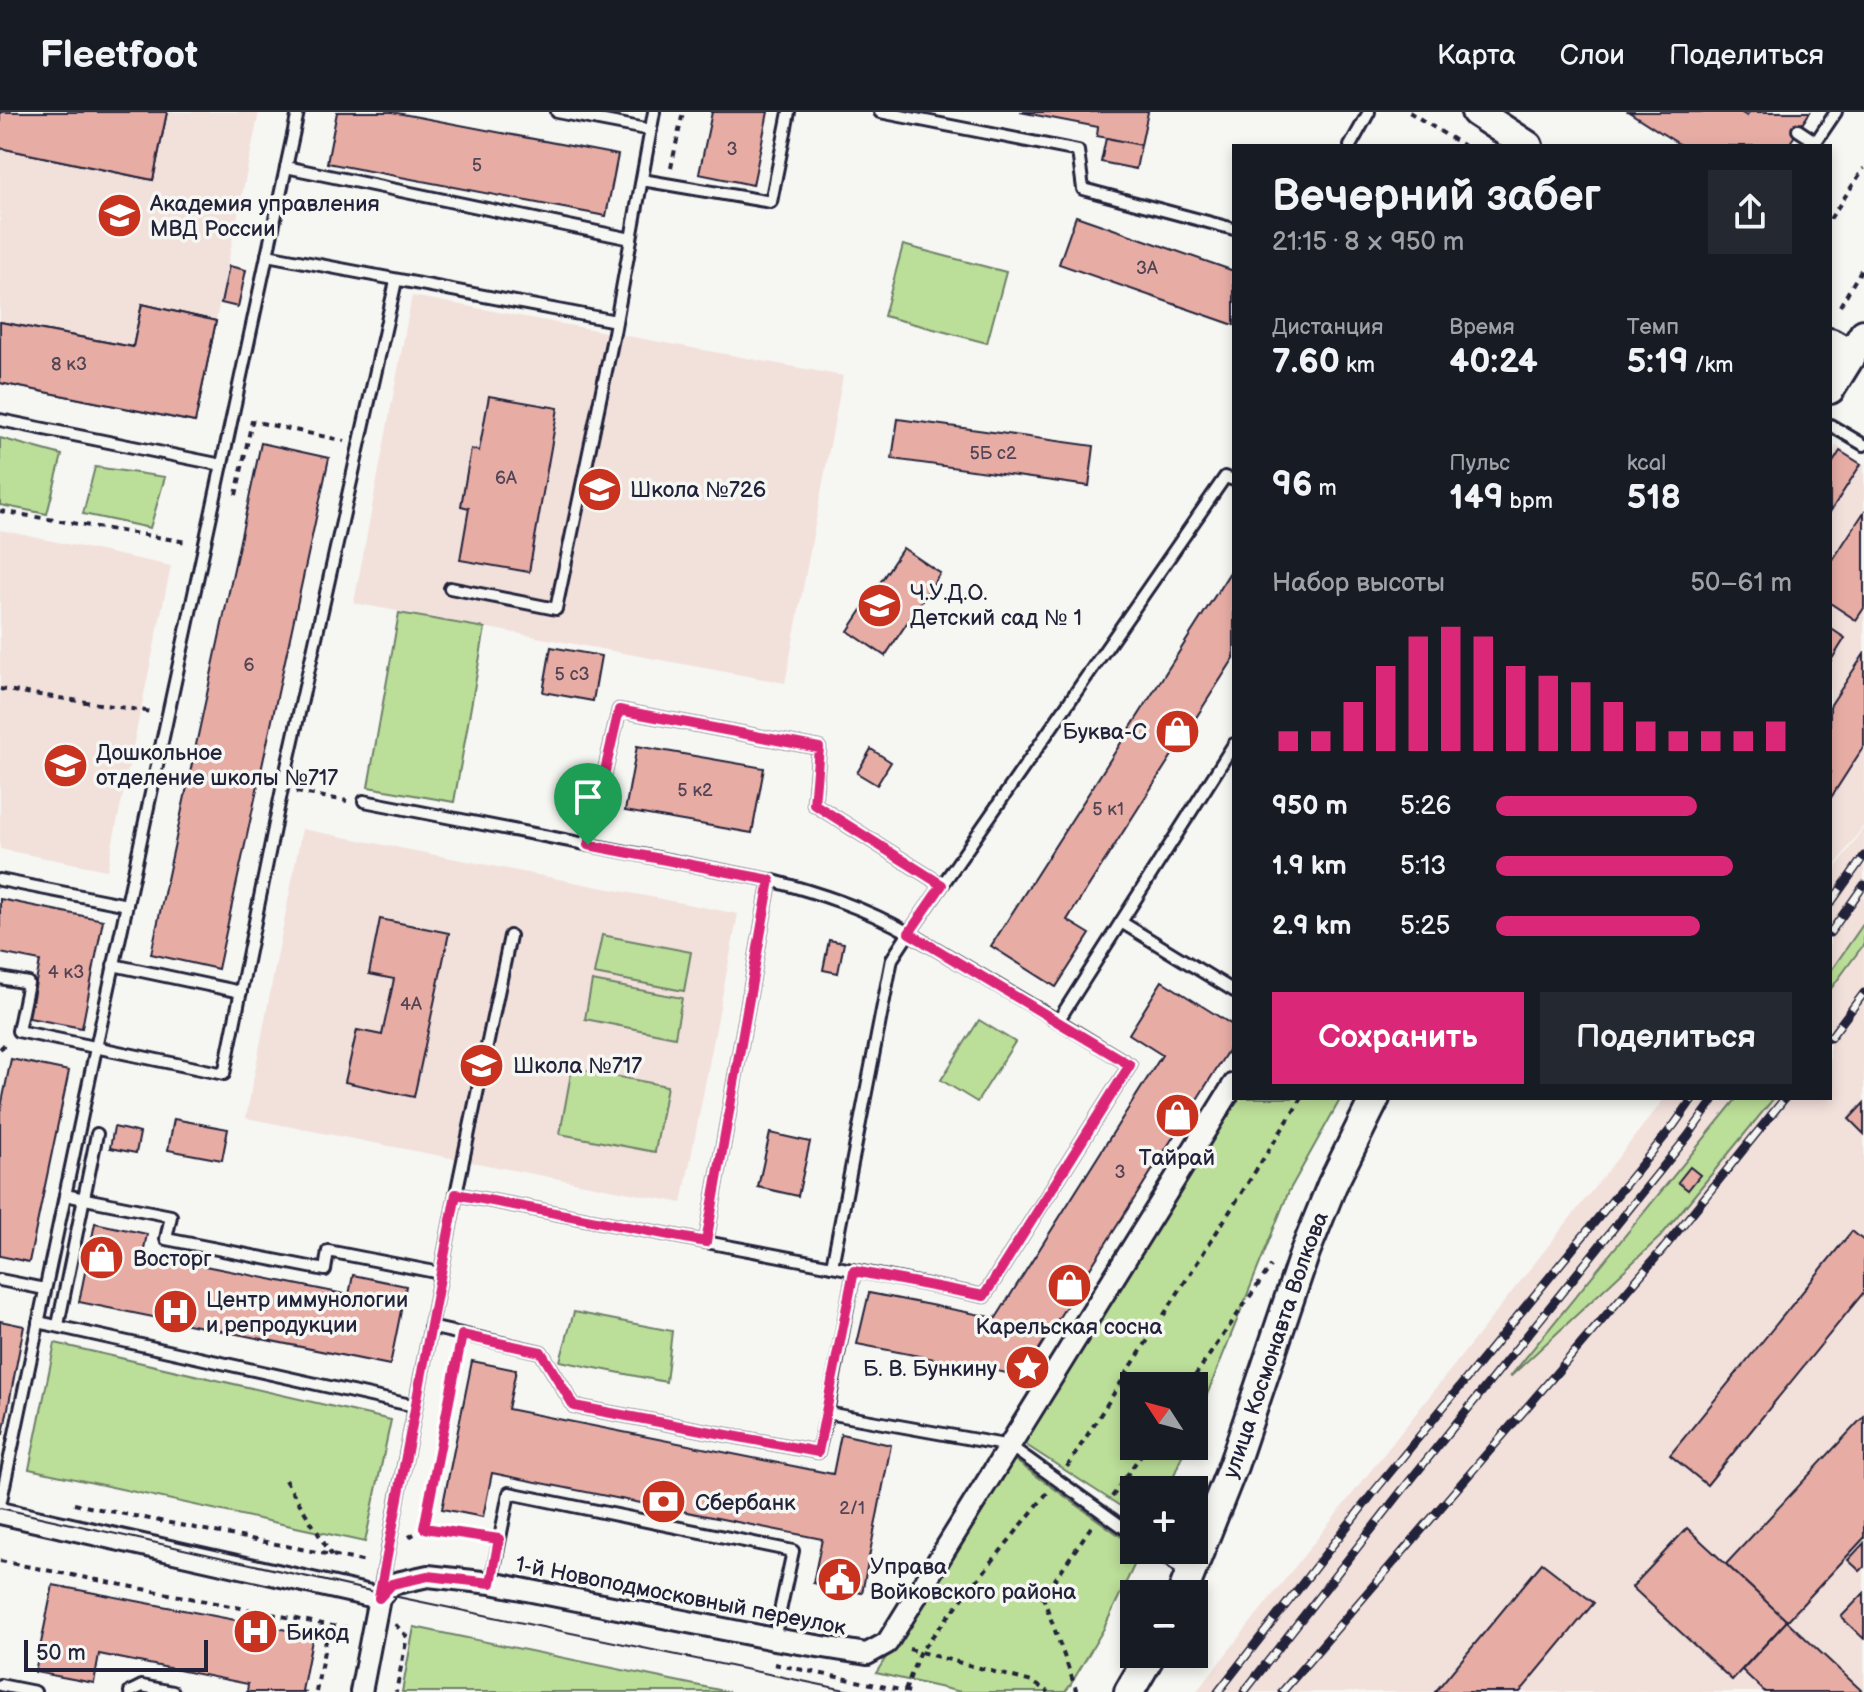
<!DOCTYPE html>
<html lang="ru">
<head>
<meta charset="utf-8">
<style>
	:root { --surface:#171b24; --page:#242831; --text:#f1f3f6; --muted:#9ea1a6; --line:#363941; --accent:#db2777 }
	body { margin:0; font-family:"Balsamiq Sans",sans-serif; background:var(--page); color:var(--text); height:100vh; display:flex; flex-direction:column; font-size:30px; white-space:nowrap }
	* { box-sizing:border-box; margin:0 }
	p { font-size:26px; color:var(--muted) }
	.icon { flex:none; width:44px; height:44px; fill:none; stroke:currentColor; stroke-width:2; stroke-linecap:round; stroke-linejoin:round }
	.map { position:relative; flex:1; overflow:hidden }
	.drawer { position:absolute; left:1232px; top:32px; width:600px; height:956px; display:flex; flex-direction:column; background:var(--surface); border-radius:0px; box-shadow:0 4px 12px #0003 }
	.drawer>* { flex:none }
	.needle { width:52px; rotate:306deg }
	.buttons { position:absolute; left:1120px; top:1260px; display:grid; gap:16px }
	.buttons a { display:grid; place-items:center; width:88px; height:88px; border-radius:0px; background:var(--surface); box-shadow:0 4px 12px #0003; font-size:40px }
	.scale { position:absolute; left:24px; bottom:20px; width:184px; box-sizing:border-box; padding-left:8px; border:4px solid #22223b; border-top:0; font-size:22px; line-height:28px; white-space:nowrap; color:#22223b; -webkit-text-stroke:6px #f6f6f2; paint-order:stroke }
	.pin { position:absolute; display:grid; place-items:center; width:68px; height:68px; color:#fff; margin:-82px -34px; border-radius:50% 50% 50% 0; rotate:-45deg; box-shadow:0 0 8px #0007 }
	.pin .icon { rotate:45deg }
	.round { display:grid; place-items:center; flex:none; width:84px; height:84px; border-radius:0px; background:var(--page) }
	.overview { display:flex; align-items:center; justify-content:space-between; height:136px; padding:0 40px }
	h1 { font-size:44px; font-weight:700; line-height:60px }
	.stats { display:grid; grid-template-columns:repeat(3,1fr); gap:12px; height:136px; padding:8px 40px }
	.stats div { display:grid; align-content:center }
	.stats b { font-size:34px; font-weight:700 }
	.stats small { font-size:22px; font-weight:400 }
	.stats p { font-size:22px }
	.chart { height:224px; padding:16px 40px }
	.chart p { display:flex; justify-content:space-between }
	.chart svg { width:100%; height:144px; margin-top:8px; stroke:var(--accent); stroke-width:6 }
	.action { display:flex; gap:16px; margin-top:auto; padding:16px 40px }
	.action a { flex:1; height:92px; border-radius:0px; background:var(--accent); color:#fff; font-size:32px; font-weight:700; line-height:92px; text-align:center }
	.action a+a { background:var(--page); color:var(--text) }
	ul { padding:0 40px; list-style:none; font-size:26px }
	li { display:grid; grid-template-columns:128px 96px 1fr; align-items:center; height:60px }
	li i { height:20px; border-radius:10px; background:var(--accent) }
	header { display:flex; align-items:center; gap:48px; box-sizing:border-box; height:112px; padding:0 40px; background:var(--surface); border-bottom:2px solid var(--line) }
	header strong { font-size:38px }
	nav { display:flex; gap:44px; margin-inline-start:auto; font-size:28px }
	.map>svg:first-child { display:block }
	.built { fill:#f2e0db }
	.green { fill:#bbde98; stroke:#6e806a; stroke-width:2 }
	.building { fill:#e7ada5; stroke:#22223b; stroke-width:2 }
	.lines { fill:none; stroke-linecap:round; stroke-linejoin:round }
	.lane-casing { stroke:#22223b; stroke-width:16 }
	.street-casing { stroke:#22223b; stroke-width:26 }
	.secondary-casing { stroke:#22223b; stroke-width:34 }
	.path { stroke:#22223b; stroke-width:4; stroke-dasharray:6 6; stroke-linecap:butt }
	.lane { stroke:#f6f6f2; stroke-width:10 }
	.street { stroke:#f6f6f2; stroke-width:20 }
	.secondary { stroke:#f6f6f2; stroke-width:28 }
	.tram { stroke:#22223b; stroke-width:2 }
	.rail-casing { stroke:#22223b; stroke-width:9 }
	.rail { stroke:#f6f6f2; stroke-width:6; stroke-dasharray:18; stroke-linecap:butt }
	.route-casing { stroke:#fff; stroke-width:16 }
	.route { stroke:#db2777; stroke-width:10 }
	.labels { text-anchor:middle; stroke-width:7; stroke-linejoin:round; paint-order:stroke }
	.number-label { font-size:18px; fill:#534556 }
	.poi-label { font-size:22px; fill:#22223b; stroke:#f6f6f2; text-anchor:start }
	.street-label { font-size:22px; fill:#22223b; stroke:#f6f6f2 }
</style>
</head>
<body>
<header>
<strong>Fleetfoot</strong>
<nav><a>Карта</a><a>Слои</a><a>Поделиться</a></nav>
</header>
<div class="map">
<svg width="1864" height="1580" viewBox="0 0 1864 1580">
	<rect width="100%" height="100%" fill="#f6f6f2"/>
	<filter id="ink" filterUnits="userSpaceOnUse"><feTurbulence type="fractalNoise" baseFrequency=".0125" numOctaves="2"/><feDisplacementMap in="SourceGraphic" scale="16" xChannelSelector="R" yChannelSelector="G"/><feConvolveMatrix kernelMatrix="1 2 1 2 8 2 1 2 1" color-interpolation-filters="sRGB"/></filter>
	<g filter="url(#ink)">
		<!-- built -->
		<g class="built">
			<polygon points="0,0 259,0 195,310 0,271"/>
			<polygon points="412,184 843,264 785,571 354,491"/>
			<polygon points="1836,334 1864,352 1864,713 1830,761 1830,345"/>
			<polygon points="0,418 171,454 107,758 0,737"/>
			<polygon points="1864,715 1864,1580 1196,1580 1665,986 1830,986 1830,765"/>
			<polygon points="302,717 738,802 682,1091 246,1006"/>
		</g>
		<!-- green -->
		<g class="green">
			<polygon points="903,133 1006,160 987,231 884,204"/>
			<polygon points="0,326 62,343 47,402 0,393"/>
			<polygon points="95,355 165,365 150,416 83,402"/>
			<polygon points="399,501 485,516 454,690 368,675"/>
			<polygon points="1864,811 1864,832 1830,878 1830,860"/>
			<polygon points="602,823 691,840 684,879 594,862"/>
			<polygon points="592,869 682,886 675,925 585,907"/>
			<polygon points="979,908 1015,930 977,990 941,968"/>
			<polygon points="572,956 667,974 655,1040 560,1022"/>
			<polygon points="1234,986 1341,986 1289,1079 1194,1315 1194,1274 1134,1274 1134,1334 1186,1334 1168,1378 1134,1378 1134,1403 1023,1331"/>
			<polygon points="1737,986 1774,986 1661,1124 1510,1265"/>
			<polygon points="574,1200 672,1219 666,1270 560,1249"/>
			<polygon points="55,1231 391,1308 365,1430 29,1357"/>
			<polygon points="1013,1347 1134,1434 1134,1438 1141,1439 1103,1518 1071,1572 1065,1580 961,1580 876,1561"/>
			<polygon points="414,1515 729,1580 402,1580"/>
		</g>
		<!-- building -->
		<g class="building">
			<polygon points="0,0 167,0 153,68 0,36"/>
			<polygon points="0,0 167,0 153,68 0,36"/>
			<polygon points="337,0 392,0 618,43 606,104 327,51"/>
			<polygon points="712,0 768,0 753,73 699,62"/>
			<polygon points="1020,0 1148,0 1141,33 1097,24 1098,15"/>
			<polygon points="1629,0 1740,0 1747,4 1749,0 1810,0 1788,34 1682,34"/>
			<polygon points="1106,26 1141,33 1136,57 1101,50"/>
			<polygon points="1076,104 1234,159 1234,213 1059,152"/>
			<polygon points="229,154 246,158 238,195 221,191"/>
			<polygon points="142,192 216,209 195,310 0,271 0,210 133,235"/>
			<polygon points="142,192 216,209 195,310 0,271 0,210 133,235"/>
			<polygon points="489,284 558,296 529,460 460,448 469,396 461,394 471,337 479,339"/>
			<polygon points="898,307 1094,334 1089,374 892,347"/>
			<polygon points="261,331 329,346 218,857 151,842"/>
			<polygon points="1840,339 1861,352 1830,400 1830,355"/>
			<polygon points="1864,400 1864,496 1856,508 1830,491 1830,452"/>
			<polygon points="903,436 940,461 885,544 848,519"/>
			<polygon points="1234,454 1234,546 1067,808 1090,822 1056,875 991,834"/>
			<polygon points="1830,516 1845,526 1830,550"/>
			<polygon points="551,535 601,544 593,589 543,580"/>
			<polygon points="1864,542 1864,634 1830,687 1830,594"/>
			<polygon points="637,634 764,656 752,721 625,699"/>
			<polygon points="871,637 891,650 877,673 857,661"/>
			<polygon points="0,787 103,808 82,916 29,906 40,849 0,841"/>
			<polygon points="380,807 449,821 414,985 345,970 357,918 382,923 394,867 369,862"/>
			<polygon points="829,828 844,831 838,861 823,858"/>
			<polygon points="1162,869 1234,914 1234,929 1022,1264 857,1232 869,1181 996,1206 1162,943 1129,922"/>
			<polygon points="11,947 69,959 29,1150 0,1144 0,1000"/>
			<polygon points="1864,991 1864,1022 1849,1007"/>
			<polygon points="174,1007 228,1017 222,1048 168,1038"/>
			<polygon points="114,1015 140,1021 136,1041 110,1036"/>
			<polygon points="770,1021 810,1030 798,1084 758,1075"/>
			<polygon points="1690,1055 1700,1063 1688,1078 1678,1070"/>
			<polygon points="95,1111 147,1122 143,1142 200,1153 349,1183 353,1163 406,1174 390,1253 79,1190"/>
			<polygon points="1852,1119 1864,1129 1864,1180 1707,1373 1670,1343"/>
			<polygon points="0,1209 24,1214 3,1322 0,1321"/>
			<polygon points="472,1249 516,1258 508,1297 833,1362 841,1322 891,1333 862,1481 813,1471 822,1427 677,1398 674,1409 644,1403 646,1392 492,1361 483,1405 442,1397"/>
			<polygon points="1864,1304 1864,1426 1787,1509 1726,1452"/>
			<polygon points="1687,1416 1787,1509 1732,1568 1632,1475"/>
			<polygon points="1864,1431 1864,1455 1860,1459 1848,1448"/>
			<polygon points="1542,1451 1594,1491 1520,1580 1435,1580"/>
			<polygon points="53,1473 313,1523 302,1579 307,1580 247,1580 248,1572 99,1542 94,1571 35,1560"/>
			<polygon points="1864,1481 1864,1527 1841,1505"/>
			<polygon points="1787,1509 1863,1580 1765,1580 1742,1558"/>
		</g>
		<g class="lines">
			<defs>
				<g id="lane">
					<polyline points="557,0 651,18"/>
					<polyline points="880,0 1078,39 1083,77 1234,117"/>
					<polyline points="1798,18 1816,30"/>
					<polyline points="1350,34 1369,0"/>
					<polyline points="1813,34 1836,0"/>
					<polyline points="286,55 631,127"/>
					<polyline points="642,68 771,90 789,0"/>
					<polyline points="267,143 616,209"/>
					<polyline points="0,308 222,353"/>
					<polyline points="1830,313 1864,333"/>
					<polyline points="450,476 556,497 614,221 654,0"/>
					<polyline points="364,689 770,768"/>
					<polyline points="588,733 619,598 819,636 814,692 942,773"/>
					<polyline points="0,768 127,793"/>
					<polyline points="1121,810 1234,879"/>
					<polyline points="113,853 241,880"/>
					<polyline points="0,866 28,871 18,919 224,962 282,677 396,169"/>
					<polyline points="456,1082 510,824"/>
					<polyline points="65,1083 171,1104 166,1127 325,1158 328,1139 440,1161"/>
					<polyline points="706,1130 832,1154 892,847 909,821 1058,909 1234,632"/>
					<polyline points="832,1154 984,1184 1130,953 1058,909"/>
					<polyline points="0,1168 45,1177"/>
					<polyline points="38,1210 415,1294"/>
					<polyline points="58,1213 97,1022"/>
					<polyline points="430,1215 541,1240 574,1294 818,1340 827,1301 1010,1334 1134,1423"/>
					<polyline points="827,1301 854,1159"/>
					<polyline points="0,1393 96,936 298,0"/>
					<polyline points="1156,1438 1186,1461"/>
					<polyline points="491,1471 509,1381 793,1439 774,1527"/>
					<path d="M380 1480 456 1082 706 1130 770 768C819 781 865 796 909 821L1225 365 1234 368"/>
					<polyline points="0,1573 35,1580"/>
					<polyline points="130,1580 142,1574 173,1580"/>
				</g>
				<g id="street">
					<polyline points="0,1401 379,1486"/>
					<polyline points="379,1486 392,1472 428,1464 491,1471 774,1527 867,1542 887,1531 1234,972"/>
					<polyline points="361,1580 379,1486"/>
				</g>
				<g id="secondary">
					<polyline points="1476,0 1528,34"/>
					<polyline points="1830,231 1851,243"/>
					<polyline points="1830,277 1864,222"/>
					<path id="s1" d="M1182 1482 1233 1354 1305 1140 1332 1073 1375 986"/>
					<polyline points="1129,1580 1151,1542"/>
				</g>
			</defs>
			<!-- lane casing -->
			<use href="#lane" class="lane-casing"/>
			<!-- street casing -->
			<use href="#street" class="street-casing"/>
			<!-- secondary casing -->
			<use href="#secondary" class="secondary-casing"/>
			<!-- path -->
			<g class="path">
				<polyline points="1409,0 1464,34"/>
				<polyline points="671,56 683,0"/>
				<polyline points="1830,107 1864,56"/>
				<polyline points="1840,194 1864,153"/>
				<polyline points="236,383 252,309 345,329"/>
				<polyline points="0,399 187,430"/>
				<polyline points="0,577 152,600"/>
				<polyline points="296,680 347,689"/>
				<polyline points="0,937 8,929"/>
				<polyline points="459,1237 424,1416 484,1424"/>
				<polyline points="1188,1274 1271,1154"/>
				<polyline points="1067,1355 1302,986"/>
				<polyline points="285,1368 332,1444"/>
				<polyline points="1112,1385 1147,1334"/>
				<polyline points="74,1392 367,1450"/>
				<polyline points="409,1425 424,1416"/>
				<polyline points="0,1449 343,1516 351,1514"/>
				<polyline points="395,1512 407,1525 396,1580"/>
				<polyline points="909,1537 1032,1570 1049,1580"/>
				<polyline points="774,1552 910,1580"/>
				<polyline points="905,1579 919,1541 1047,1381"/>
				<polyline points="316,1580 329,1513"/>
				<polyline points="1077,1580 1043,1485 1093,1412"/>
			</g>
			<!-- lane -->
			<use href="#lane" class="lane"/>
			<!-- street -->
			<use href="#street" class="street"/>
			<!-- secondary -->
			<use href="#secondary" class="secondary"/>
			<!-- tram -->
			<polyline class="tram" points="0,1396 393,1484 855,1580"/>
			<defs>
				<g id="rail">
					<polyline points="1830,792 1864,744"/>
					<polyline points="1830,821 1864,773"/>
					<polyline points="1830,926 1864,881"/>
					<polyline points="1218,1580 1373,1381 1674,1013 1693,986"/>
					<polyline points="1244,1580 1400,1381 1688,1024 1715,986"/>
					<polyline points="1282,1580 1664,1136 1785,986"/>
				</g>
			</defs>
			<!-- rail casing -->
			<use href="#rail" class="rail-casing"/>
			<!-- rail -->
			<use href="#rail" class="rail"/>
		</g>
	</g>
	<g class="lines" filter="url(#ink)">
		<defs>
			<polygon id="route" points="619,598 819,636 814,692 942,773 909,821 1130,953 984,1184 854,1159 818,1340 574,1294 541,1240 462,1223 424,1416 499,1427 491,1471 428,1464 392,1472 379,1486 456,1082 706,1130 770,768 588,733"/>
		</defs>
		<!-- route casing -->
		<use href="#route" class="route-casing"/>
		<!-- route -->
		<use href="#route" class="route"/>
	</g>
	<!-- icons -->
	<defs>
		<symbol id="university-disc" viewBox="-11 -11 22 22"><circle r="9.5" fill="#c8321e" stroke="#f6f6f2"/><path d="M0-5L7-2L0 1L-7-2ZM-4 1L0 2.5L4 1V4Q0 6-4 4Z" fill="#fff"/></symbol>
		<symbol id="school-disc" viewBox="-11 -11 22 22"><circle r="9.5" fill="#c8321e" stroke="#f6f6f2"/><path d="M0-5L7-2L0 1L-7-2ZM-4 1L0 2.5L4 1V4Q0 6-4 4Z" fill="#fff"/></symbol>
		<symbol id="shop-disc" viewBox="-11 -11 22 22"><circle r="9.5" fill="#c8321e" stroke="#f6f6f2"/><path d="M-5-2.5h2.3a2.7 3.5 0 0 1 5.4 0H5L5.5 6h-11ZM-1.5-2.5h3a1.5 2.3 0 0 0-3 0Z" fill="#fff"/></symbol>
		<symbol id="hospital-disc" viewBox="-11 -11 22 22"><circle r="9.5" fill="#c8321e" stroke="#f6f6f2"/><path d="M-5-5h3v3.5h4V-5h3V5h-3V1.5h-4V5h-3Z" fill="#fff"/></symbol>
		<symbol id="sight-disc" viewBox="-11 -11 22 22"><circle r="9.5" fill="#c8321e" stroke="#f6f6f2"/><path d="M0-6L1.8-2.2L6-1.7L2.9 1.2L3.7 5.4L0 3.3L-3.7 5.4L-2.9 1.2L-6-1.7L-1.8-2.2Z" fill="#fff"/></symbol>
		<symbol id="bank-disc" viewBox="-11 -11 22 22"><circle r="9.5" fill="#c8321e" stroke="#f6f6f2"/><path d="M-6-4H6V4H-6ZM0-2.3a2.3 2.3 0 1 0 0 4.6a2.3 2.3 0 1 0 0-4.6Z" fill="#fff"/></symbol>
		<symbol id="civic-disc" viewBox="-11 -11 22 22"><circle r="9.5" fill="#c8321e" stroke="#f6f6f2"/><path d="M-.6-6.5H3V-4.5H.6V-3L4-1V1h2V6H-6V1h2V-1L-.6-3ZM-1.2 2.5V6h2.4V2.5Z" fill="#fff"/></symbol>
	</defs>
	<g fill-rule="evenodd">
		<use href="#university-disc" x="94" y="78" width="51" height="51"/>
		<use href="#school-disc" x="574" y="352" width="51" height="51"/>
		<use href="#school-disc" x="854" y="468" width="51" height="51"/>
		<use href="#shop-disc" x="1152" y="594" width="51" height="51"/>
		<use href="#school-disc" x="40" y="628" width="51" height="51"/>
		<use href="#school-disc" x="456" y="928" width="51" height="51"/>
		<use href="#shop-disc" x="1152" y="978" width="51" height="51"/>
		<use href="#shop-disc" x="76" y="1120" width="51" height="51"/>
		<use href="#shop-disc" x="1044" y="1148" width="51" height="51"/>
		<use href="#hospital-disc" x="150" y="1174" width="51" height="51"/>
		<use href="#sight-disc" x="1002" y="1230" width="51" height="51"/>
		<use href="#bank-disc" x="638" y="1364" width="51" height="51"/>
		<use href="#civic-disc" x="814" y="1442" width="51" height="51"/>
		<use href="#hospital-disc" x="230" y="1494" width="51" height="51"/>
	</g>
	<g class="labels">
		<!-- number labels -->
		<g class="number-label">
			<text x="732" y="43">3</text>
			<text x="477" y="59">5</text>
			<text x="1147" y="162">3А</text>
			<text x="69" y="258">8 к3</text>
			<text x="993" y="347">5Б с2</text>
			<text x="506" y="372">6А</text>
			<text x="249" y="559">6</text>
			<text x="572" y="568">5 с3</text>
			<text x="695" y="684">5 к2</text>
			<text x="1108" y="703">5 к1</text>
			<text x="66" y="866">4 к3</text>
			<text x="411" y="898">4А</text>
			<text x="1120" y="1066">3</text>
			<text x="852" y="1402">2/1</text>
		</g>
		<!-- poi labels -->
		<g class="poi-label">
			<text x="150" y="99">Академия управления<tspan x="150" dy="25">МВД России</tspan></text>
			<text x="630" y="385">Школа №726</text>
			<text x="910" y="488">Ч.У.Д.О.<tspan x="910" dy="25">Детский сад № 1</tspan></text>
			<text x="1147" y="627" text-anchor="end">Буква-С</text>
			<text x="96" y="648">Дошкольное<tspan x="96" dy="25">отделение школы №717</tspan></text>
			<text x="513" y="961">Школа №717</text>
			<text x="1177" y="1053" text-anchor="middle">Тайрай</text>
			<text x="133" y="1154">Восторг</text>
			<text x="206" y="1195">Центр иммунологии<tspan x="206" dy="25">и репродукции</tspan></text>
			<text x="1069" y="1222" text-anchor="middle">Карельская сосна</text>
			<text x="997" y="1264" text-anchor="end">Б. В. Бункину</text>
			<text x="695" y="1398">Сбербанк</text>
			<text x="870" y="1462">Управа<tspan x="870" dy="25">Войковского района</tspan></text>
			<text x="286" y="1528">Бикод</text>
		</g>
		<!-- street labels -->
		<g class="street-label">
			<text dy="8" stroke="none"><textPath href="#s1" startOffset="266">улица Космонавта Волкова</textPath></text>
			<text transform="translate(681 1483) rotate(11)" y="8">1-й Новоподмосковный переулок</text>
		</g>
	</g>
</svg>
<div class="buttons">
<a><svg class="needle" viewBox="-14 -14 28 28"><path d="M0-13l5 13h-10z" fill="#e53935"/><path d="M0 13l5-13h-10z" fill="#9ea1a6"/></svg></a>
<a>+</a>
<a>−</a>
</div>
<div class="scale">50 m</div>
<div class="pin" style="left:588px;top:733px;background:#1e9e55"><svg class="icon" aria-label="arrive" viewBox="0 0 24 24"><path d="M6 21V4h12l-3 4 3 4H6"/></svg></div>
<section class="drawer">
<div class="overview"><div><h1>Вечерний забег</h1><p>21:15 · 8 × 950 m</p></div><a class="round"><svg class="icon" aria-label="share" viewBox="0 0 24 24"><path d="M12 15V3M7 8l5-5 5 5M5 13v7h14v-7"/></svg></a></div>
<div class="stats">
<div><p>Дистанция</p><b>7.60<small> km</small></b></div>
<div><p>Время</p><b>40:24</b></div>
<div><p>Темп</p><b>5:19<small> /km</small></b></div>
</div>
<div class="stats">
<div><b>96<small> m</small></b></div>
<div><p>Пульс</p><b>149<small> bpm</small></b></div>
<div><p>kcal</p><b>518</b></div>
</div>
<div class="chart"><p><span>Набор высоты</span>50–61 m</p>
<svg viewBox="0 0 160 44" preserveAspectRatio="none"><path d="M5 44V38M15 44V38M25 44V29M35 44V18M45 44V9M55 44V6M65 44V9M75 44V18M85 44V21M95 44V23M105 44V29M115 44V35M125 44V38M135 44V38M145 44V38M155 44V35"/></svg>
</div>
<ul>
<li><b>950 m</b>5:26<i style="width:68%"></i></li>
<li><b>1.9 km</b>5:13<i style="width:80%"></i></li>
<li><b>2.9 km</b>5:25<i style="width:69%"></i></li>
</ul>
<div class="action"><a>Сохранить</a><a>Поделиться</a></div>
</section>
</div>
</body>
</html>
